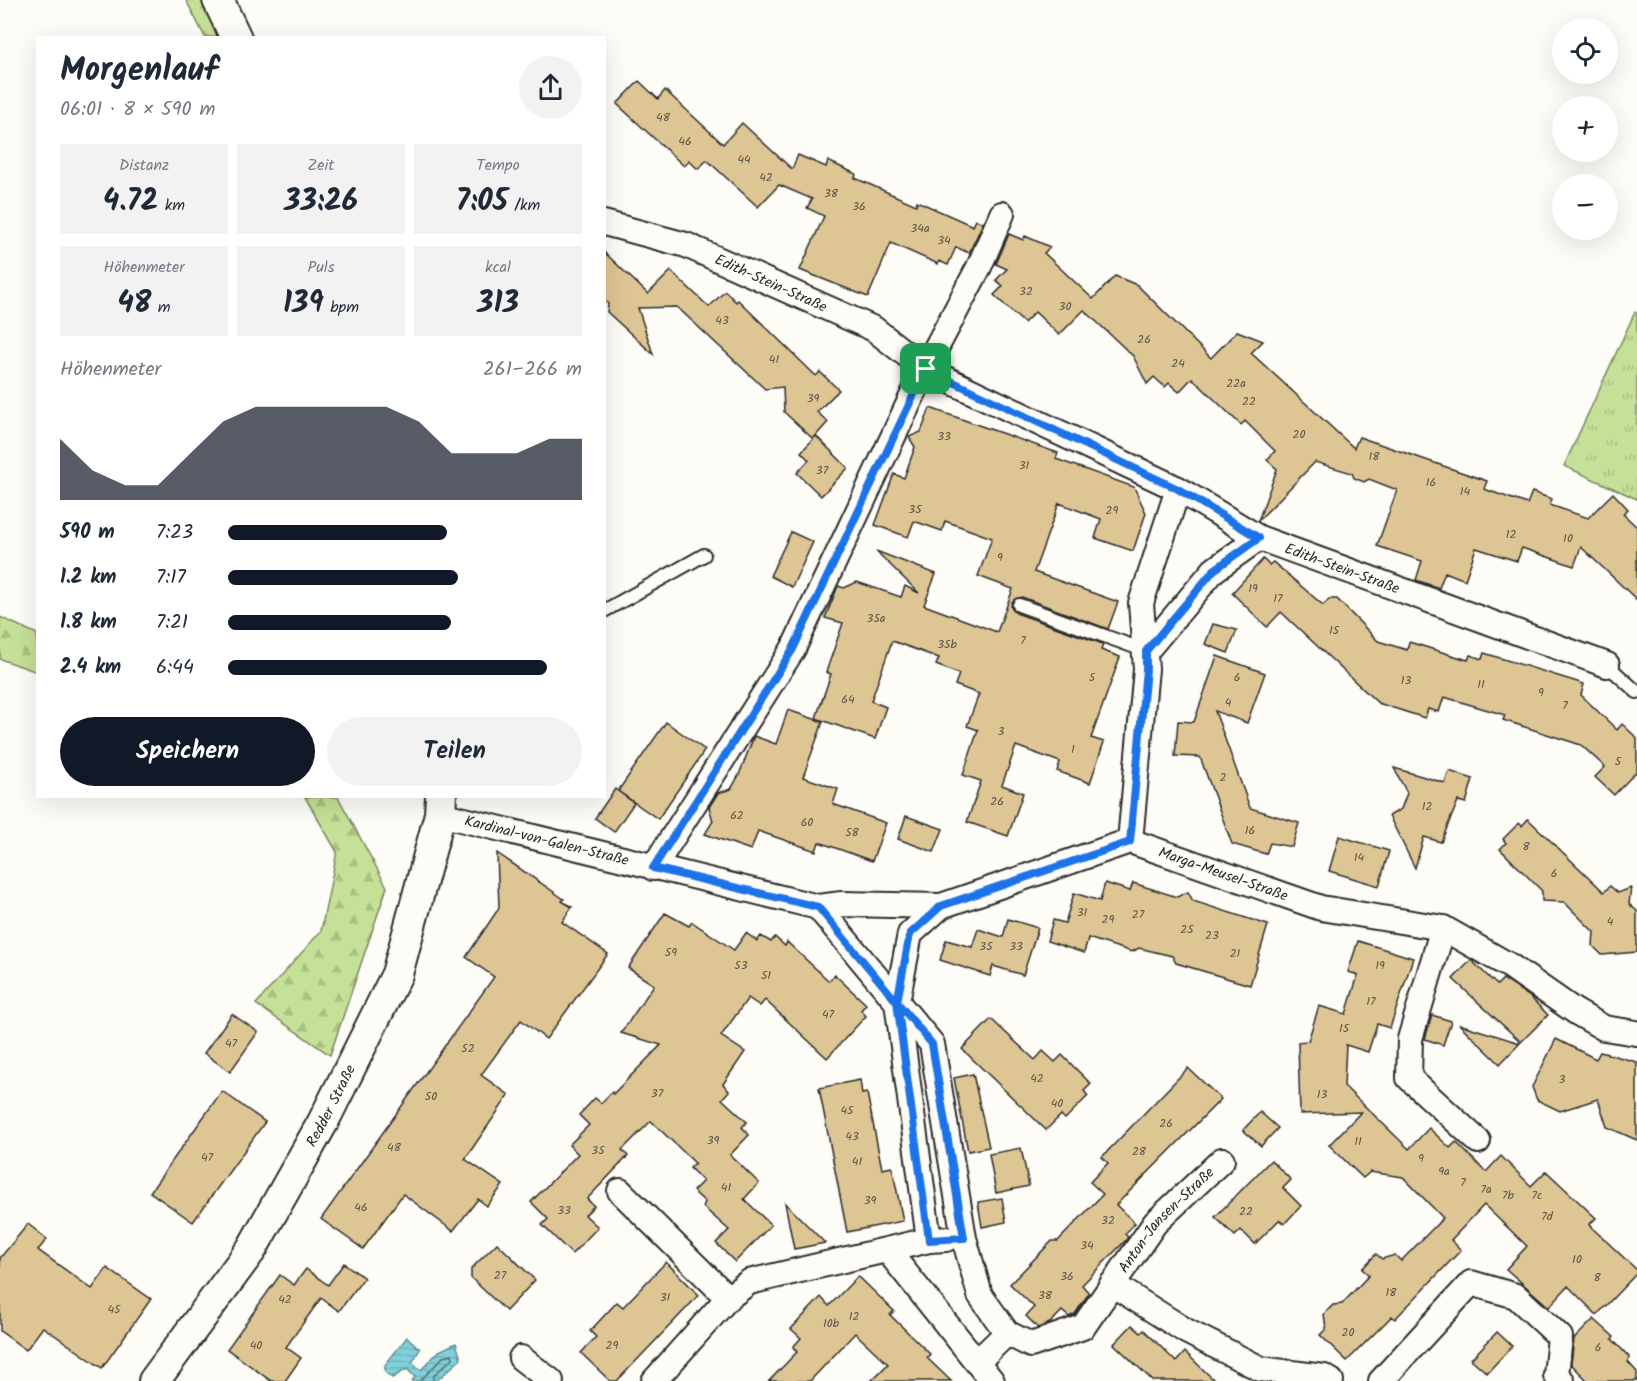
<!DOCTYPE html>
<html lang="de">
<head>
<meta charset="utf-8">
<style>
	:root { --surface:#fff; --page:#f2f2f3; --text:#1f2937; --muted:#747a83; --accent:#111827 }
	body { margin:0; font-family:Kalam,sans-serif; background:var(--page); color:var(--text); height:100vh; display:flex; flex-direction:column; font-size:22px; white-space:nowrap }
	* { box-sizing:border-box; margin:0 }
	p { font-size:20px; color:var(--muted) }
	.icon { flex:none; width:33px; height:33px; fill:none; stroke:currentColor; stroke-width:2; stroke-linecap:round; stroke-linejoin:round }
	.map { position:relative; flex:1; overflow:hidden }
	.drawer { position:absolute; left:36px; top:36px; width:570px; height:762px; display:flex; flex-direction:column; background:var(--surface); border-radius:0px; box-shadow:0 6px 24px #0002 }
	.drawer>* { flex:none }
	.controls { position:absolute; left:1552px; top:18px; display:grid; gap:12px }
	.controls a { display:grid; place-items:center; width:66px; height:66px; border-radius:50%; background:var(--surface); box-shadow:0 6px 24px #0002; font-size:30px }
	.pin { position:absolute; display:grid; place-items:center; width:51px; height:51px; color:#fff; margin:-26px; border-radius:12px; box-shadow:0 3px 9px #0006 }
	.round { display:grid; place-items:center; flex:none; width:63px; height:63px; border-radius:32px; background:var(--page) }
	.headline { display:flex; align-items:center; justify-content:space-between; height:102px; padding:0 24px }
	h1 { font-size:33px; font-weight:600; line-height:45px }
	.figures { display:grid; grid-template-columns:repeat(3,1fr); gap:9px; height:102px; padding:6px 24px }
	.figures div { display:grid; align-content:center; border-radius:0px; background:var(--page); text-align:center }
	.figures b { font-size:30px; font-weight:600 }
	.figures small { font-size:16px; font-weight:400 }
	.figures p { font-size:16px }
	.chart { height:168px; padding:12px 24px }
	.chart p { display:flex; justify-content:space-between }
	.chart svg { width:100%; height:108px; margin-top:6px; fill:var(--accent); opacity:.7 }
	.cta { display:flex; gap:12px; margin-top:auto; padding:12px 24px }
	.cta a { flex:1; height:69px; border-radius:36px; background:var(--accent); color:#fff; font-size:24px; font-weight:600; line-height:69px; text-align:center }
	.cta a+a { background:var(--page); color:var(--text) }
	ul { padding:0 24px; list-style:none; font-size:20px }
	li { display:grid; grid-template-columns:96px 72px 1fr; align-items:center; height:45px }
	li i { height:15px; border-radius:8px; background:var(--accent) }
	.map>svg:first-child { display:block }
	.grass { fill:url(#grass-tufts); stroke:#788661; stroke-width:1.5 }
	.forest { fill:url(#forest-firs); stroke:#788661; stroke-width:1.5 }
	.water { fill:url(#water-rules); stroke:#5e8e93; stroke-width:1.5 }
	.lines { fill:none; stroke-linecap:round; stroke-linejoin:round }
	.shore { stroke:#4d6d71; stroke-width:1.5 }
	.building { fill:#dec594; stroke:#2b2b2b; stroke-width:1.5 }
	.service-casing { stroke:#2b2b2b; stroke-width:16 }
	.minor-casing { stroke:#2b2b2b; stroke-width:28 }
	.tertiary-casing { stroke:#2b2b2b; stroke-width:34 }
	.service { stroke:#fdfcf7; stroke-width:12 }
	.minor { stroke:#fdfcf7; stroke-width:24 }
	.tertiary { stroke:#fdfcf7; stroke-width:30 }
	.route-casing { stroke:#fff; stroke-width:12 }
	.route { stroke:#1a73e8; stroke-width:8 }
	.labels { text-anchor:middle; stroke-width:6; stroke-linejoin:round; paint-order:stroke }
	.number-label { font-size:12px; fill:#585245 }
	.street-label { font-size:15px; fill:#2b2b2b; stroke:#fdfcf7 }
</style>
</head>
<body>
<div class="map">
<svg width="1637" height="1381" viewBox="0 0 1637 1381">
	<defs>
		<pattern id="grass-tufts" width="24" height="20" patternUnits="userSpaceOnUse" patternTransform="scale(1.5)"><rect width="24" height="20" fill="#c5e097"/><path d="M3 7l-1-3M5 7V3M7 7l1-3M15 17l-1-3M17 17v-4M19 17l1-3" fill="none" stroke="#a9c082"/></pattern>
		<pattern id="forest-firs" width="22" height="20" patternUnits="userSpaceOnUse" patternTransform="scale(1.5)"><rect width="22" height="20" fill="#c5e097"/><path d="M5 1l3.5 6h-7zM16 11l3.5 6h-7z" fill="#a9c082"/></pattern>
		<pattern id="water-rules" width="6" height="5" patternUnits="userSpaceOnUse" patternTransform="scale(1.5)"><rect width="6" height="5" fill="#80d0d9"/><path d="M0 2.5h6" fill="none" stroke="#6fb3ba"/></pattern>
	</defs>
	<rect width="100%" height="100%" fill="#fdfcf7"/>
	<filter id="ink" filterUnits="userSpaceOnUse"><feTurbulence type="fractalNoise" baseFrequency=".0167" numOctaves="2"/><feDisplacementMap in="SourceGraphic" scale="12" xChannelSelector="R" yChannelSelector="G"/><feConvolveMatrix kernelMatrix="1 2 1 2 8 2 1 2 1" color-interpolation-filters="sRGB"/></filter>
	<g filter="url(#ink)">
		<!-- grass -->
		<polygon class="grass" points="1635,312 1637,313 1637,499 1564,466"/>
		<!-- forest -->
		<g class="forest">
			<polygon points="186,0 236,0 238,3 233,37 205,37"/>
			<polygon points="0,617 37,634 37,672 0,659"/>
			<polygon points="305,797 338,797 387,887 330,1055 256,1004 321,931 337,852"/>
		</g>
		<!-- water -->
		<polygon class="water" points="407,1337 420,1349 412,1363 421,1370 439,1351 456,1343 461,1359 436,1381 412,1381 415,1377 407,1369 392,1378 385,1372 385,1365"/>
		<g class="lines">
			<!-- shore -->
			<polyline class="shore" points="420,1381 443,1357 452,1354 453,1358 434,1375 433,1381"/>
		</g>
		<!-- building -->
		<g class="building">
			<polygon points="639,81 658,99 665,90 723,144 742,123 792,169 798,155 826,167 828,161 856,174 855,178 916,205 917,201 973,226 976,220 983,223 969,253 956,247 948,265 939,261 938,264 891,243 868,297 800,270 824,216 807,208 812,199 779,185 758,207 707,160 698,169 689,161 684,166 617,104"/>
			<polygon points="1009,234 1023,240 1025,236 1050,247 1044,253 1093,299 1115,276 1137,285 1211,358 1237,331 1263,341 1251,353 1354,448 1359,437 1487,481 1484,489 1527,504 1532,492 1552,499 1550,505 1588,518 1613,493 1628,509 1623,514 1637,527 1637,600 1581,547 1574,566 1522,548 1517,561 1476,548 1465,580 1445,572 1439,588 1416,580 1422,561 1377,546 1397,490 1369,479 1364,482 1354,478 1352,473 1315,462 1258,521 1277,469 1267,460 1275,451 1245,421 1241,425 1192,378 1179,392 1169,383 1165,387 1154,377 1147,384 1133,356 1084,310 1059,335 1035,312 1024,323 994,295 1003,286 996,280 1007,269 996,264"/>
			<polygon points="604,252 648,294 671,271 709,307 725,291 736,302 738,300 816,376 820,372 839,390 817,412 828,422 813,439 784,412 783,387 765,389 677,307 638,308 653,354 607,312 608,304 604,300"/>
			<polygon points="930,408 1058,453 1056,459 1134,487 1146,513 1133,551 1095,538 1101,519 1059,503 1034,572 1118,602 1108,629 1022,597 1012,602 1011,607 1016,613 1103,644 1101,650 1120,657 1091,738 1104,742 1090,783 1057,771 1060,762 1016,746 1002,785 1023,793 1008,836 967,822 981,781 963,775 978,730 967,726 979,694 955,685 959,674 936,665 939,658 892,641 871,701 886,707 875,739 816,718 831,674 826,672 843,623 825,618 838,586 844,588 857,582 901,597 905,586 919,593 876,551 936,574 924,605 997,632 1013,589 978,576 992,538 945,521 942,531 914,521 908,537 875,525 894,474 904,478 915,447 909,437 921,432"/>
			<polygon points="816,436 848,468 821,496 797,473 809,460 801,452"/>
			<polygon points="791,532 813,542 792,587 770,576"/>
			<polygon points="1263,559 1269,565 1273,562 1323,605 1329,599 1337,599 1378,641 1407,650 1409,642 1468,660 1470,655 1482,659 1484,653 1584,684 1581,695 1617,730 1622,724 1637,738 1637,771 1614,795 1595,777 1605,767 1581,745 1503,720 1505,715 1444,697 1439,712 1428,709 1425,718 1378,703 1281,612 1267,627 1232,593"/>
			<polygon points="1213,624 1237,630 1228,653 1205,644"/>
			<polygon points="1217,656 1265,673 1247,723 1215,711 1250,808 1299,823 1292,847 1270,843 1266,854 1232,844 1200,757 1175,756 1178,721 1194,722"/>
			<polygon points="788,710 823,722 803,777 838,789 833,804 886,823 872,861 819,842 816,851 758,831 751,850 705,834 713,821 709,807 718,793 731,789 739,775 754,736 776,744"/>
			<polygon points="666,722 705,750 658,819 618,791"/>
			<polygon points="1394,768 1445,783 1449,771 1473,779 1466,803 1458,801 1441,842 1424,837 1415,868 1389,816 1401,809 1407,793"/>
			<polygon points="615,789 634,803 614,832 595,818"/>
			<polygon points="906,816 943,829 934,852 898,839"/>
			<polygon points="1528,819 1604,892 1610,886 1618,893 1631,888 1629,904 1637,911 1637,952 1602,955 1593,946 1594,932 1564,902 1542,901 1542,891 1500,849 1506,843 1503,839 1519,823 1522,826"/>
			<polygon points="1339,836 1389,851 1379,886 1329,871"/>
			<polygon points="497,853 564,899 562,901 572,907 562,922 608,954 546,1039 521,1020 481,1075 509,1095 465,1159 503,1185 487,1206 478,1199 453,1231 403,1194 363,1249 321,1219 494,977 466,957 499,908"/>
			<polygon points="1105,883 1130,891 1133,883 1177,897 1188,892 1193,901 1268,925 1250,985 1176,963 1172,956 1139,948 1132,952 1088,938 1084,953 1047,941 1053,920 1065,923 1074,893 1100,901"/>
			<polygon points="665,913 689,926 692,922 734,950 746,933 757,941 761,936 771,942 775,937 785,946 787,942 829,981 835,975 866,1004 861,1010 866,1016 827,1058 765,1000 760,1006 748,998 721,1036 745,1052 723,1084 729,1091 722,1099 747,1122 742,1127 749,1135 730,1155 759,1183 744,1199 771,1225 735,1262 716,1243 729,1230 703,1207 705,1202 693,1191 703,1181 690,1168 695,1163 651,1121 622,1150 628,1156 587,1199 594,1206 585,1215 598,1227 572,1254 542,1225 548,1219 531,1202 578,1154 569,1145 589,1125 579,1115 595,1098 601,1103 612,1092 613,1094 661,1045 621,1033 654,985 628,968"/>
			<polygon points="1008,919 1038,928 1023,975 993,966 990,976 940,960 946,940 972,947 978,929 1003,937"/>
			<polygon points="1358,941 1413,958 1390,1028 1377,1024 1368,1052 1346,1045 1344,1086 1409,1149 1429,1128 1450,1148 1456,1142 1486,1172 1501,1156 1531,1186 1546,1171 1596,1218 1589,1225 1637,1270 1637,1273 1597,1315 1568,1286 1549,1307 1506,1269 1527,1246 1484,1205 1451,1240 1461,1250 1395,1319 1392,1316 1347,1361 1320,1335 1326,1329 1324,1314 1333,1305 1342,1304 1369,1275 1362,1269 1376,1254 1382,1259 1395,1255 1401,1261 1443,1218 1403,1177 1370,1172 1363,1178 1329,1145 1361,1112 1300,1114 1298,1042 1308,1041 1319,1006 1346,1014 1358,975 1348,972"/>
			<polygon points="1471,960 1497,985 1503,979 1530,997 1548,1015 1521,1042 1453,979"/>
			<polygon points="232,1014 258,1032 230,1072 204,1053"/>
			<polygon points="1432,1015 1451,1021 1443,1045 1425,1039"/>
			<polygon points="991,1019 1035,1060 1043,1051 1055,1062 1062,1055 1091,1084 1084,1091 1088,1096 1065,1119 1061,1115 1046,1130 962,1049"/>
			<polygon points="1459,1024 1520,1043 1500,1064"/>
			<polygon points="1556,1039 1596,1059 1600,1052 1637,1062 1637,1140 1607,1127 1598,1099 1560,1111 1537,1100 1532,1087"/>
			<polygon points="1188,1068 1221,1099 1116,1205 1135,1223 1125,1234 1128,1237 1126,1240 1082,1285 1089,1293 1075,1314 1069,1317 1062,1311 1050,1323 1038,1328 1026,1316 1034,1307 1010,1284 1052,1241 1058,1241 1103,1194 1090,1182 1108,1163 1102,1157"/>
			<polygon points="973,1074 989,1147 968,1151 954,1078"/>
			<polygon points="860,1080 862,1094 867,1093 882,1169 892,1167 903,1221 847,1232 819,1088"/>
			<polygon points="222,1091 265,1122 193,1222 150,1192"/>
			<polygon points="1260,1112 1278,1128 1261,1146 1243,1130"/>
			<polygon points="1021,1148 1029,1186 996,1193 989,1154"/>
			<polygon points="1271,1160 1291,1180 1283,1188 1301,1206 1284,1224 1279,1220 1255,1244 1241,1230 1235,1236 1215,1217"/>
			<polygon points="1002,1198 1006,1222 982,1227 978,1202"/>
			<polygon points="785,1203 825,1243 794,1249"/>
			<polygon points="28,1224 47,1239 38,1250 92,1289 107,1268 151,1299 102,1368 43,1327 26,1350 0,1331 0,1258"/>
			<polygon points="497,1243 535,1280 506,1311 471,1278 471,1269"/>
			<polygon points="666,1262 699,1295 617,1381 610,1381 581,1353 596,1337 590,1331 617,1302 623,1307"/>
			<polygon points="344,1263 364,1278 339,1311 321,1298 286,1347 301,1358 285,1381 271,1381 227,1349 280,1275 294,1285 306,1269 328,1285"/>
			<polygon points="858,1276 894,1311 890,1315 930,1354 927,1358 951,1381 871,1381 888,1364 855,1333 810,1381 769,1381 797,1352 793,1347 801,1338 791,1329 821,1297 829,1306"/>
			<polygon points="1594,1319 1614,1337 1612,1339 1629,1357 1628,1362 1637,1372 1637,1381 1588,1381 1571,1364 1574,1339"/>
			<polygon points="1132,1325 1141,1333 1144,1330 1176,1362 1185,1352 1215,1381 1153,1381 1114,1344"/>
			<polygon points="1497,1332 1512,1346 1487,1373 1471,1359"/>
		</g>
		<g class="lines">
			<defs>
				<g id="service">
					<polyline points="1019,605 1146,651"/>
					<polyline points="604,611 704,555"/>
					<polyline points="1607,665 1637,692"/>
				</g>
				<g id="minor">
					<path id="s1" d="M604 223 686 245 874 329 925 369 1178 489 1259 538 1607 665"/>
					<polyline points="1146,651 1214,570 1259,538"/>
					<path id="s2" d="M440 814 818 907 897 1002 929 1240"/>
					<polyline points="1130,841 1146,669 1141,603 1178,489"/>
					<polyline points="653,868 793,649 925,369 979,267 1002,214"/>
					<polyline points="941,906 910,934 897,1002 932,1044 964,1238 980,1295 1007,1333 978,1361"/>
					<path id="s3" d="M818 907 842 904 941 906 1130 841 1321 908 1443 928 1510 966 1576 1012 1604 1028 1636 1033"/>
					<polyline points="1443,928 1410,1039 1409,1078 1478,1141"/>
					<polyline points="620,1191 728,1298"/>
					<polyline points="888,1251 992,1381"/>
					<polyline points="1112,1284 1186,1331 1261,1369 1324,1377 1331,1381"/>
					<path id="s4" d="M1007 1333 1031 1345 1083 1327 1155 1223 1222 1160"/>
					<polyline points="521,1358 551,1381"/>
					<polyline points="654,1381 728,1298 749,1282 929,1240 946,1239"/>
					<polyline points="1381,1381 1471,1283 1516,1296 1560,1337 1556,1375 1562,1381"/>
				</g>
				<g id="tertiary">
					<polyline points="218,0 236,38"/>
					<path id="s5" d="M154 1381 251 1250 323 1122 397 974 440 814 441 796"/>
				</g>
			</defs>
			<!-- service casing -->
			<use href="#service" class="service-casing"/>
			<!-- minor casing -->
			<use href="#minor" class="minor-casing"/>
			<!-- tertiary casing -->
			<use href="#tertiary" class="tertiary-casing"/>
			<!-- service -->
			<use href="#service" class="service"/>
			<!-- minor -->
			<use href="#minor" class="minor"/>
			<!-- tertiary -->
			<use href="#tertiary" class="tertiary"/>
		</g>
	</g>
	<g class="lines" filter="url(#ink)">
		<defs>
			<polyline id="route" points="926,369 793,649 653,868 818,907 897,1002 929,1240 964,1238 932,1044 897,1002 910,934 941,906 1130,842 1146,669 1146,651 1214,570 1259,538 1178,489 926,369"/>
		</defs>
		<!-- route casing -->
		<use href="#route" class="route-casing"/>
		<!-- route -->
		<use href="#route" class="route"/>
	</g>
	<g class="labels">
		<!-- number labels -->
		<g class="number-label">
			<text x="663" y="121">48</text>
			<text x="685" y="145">46</text>
			<text x="744" y="163">44</text>
			<text x="766" y="181">42</text>
			<text x="831" y="197">38</text>
			<text x="859" y="210">36</text>
			<text x="920" y="232">34a</text>
			<text x="944" y="244">34</text>
			<text x="1026" y="295">32</text>
			<text x="1065" y="310">30</text>
			<text x="722" y="324">43</text>
			<text x="1144" y="343">26</text>
			<text x="774" y="363">41</text>
			<text x="1178" y="367">24</text>
			<text x="1236" y="387">22a</text>
			<text x="813" y="402">39</text>
			<text x="1249" y="405">22</text>
			<text x="1299" y="438">20</text>
			<text x="944" y="440">33</text>
			<text x="1374" y="460">18</text>
			<text x="1024" y="469">31</text>
			<text x="822" y="474">37</text>
			<text x="1431" y="486">16</text>
			<text x="1465" y="495">14</text>
			<text x="915" y="513">35</text>
			<text x="1112" y="514">29</text>
			<text x="1511" y="538">12</text>
			<text x="1568" y="542">10</text>
			<text x="1000" y="561">9</text>
			<text x="1253" y="592">19</text>
			<text x="1278" y="602">17</text>
			<text x="876" y="622">35a</text>
			<text x="1334" y="634">15</text>
			<text x="1023" y="644">7</text>
			<text x="947" y="648">35b</text>
			<text x="1092" y="681">5</text>
			<text x="1237" y="681">6</text>
			<text x="1406" y="684">13</text>
			<text x="1481" y="688">11</text>
			<text x="1541" y="696">9</text>
			<text x="848" y="703">64</text>
			<text x="1228" y="706">4</text>
			<text x="1565" y="709">7</text>
			<text x="1001" y="735">3</text>
			<text x="1073" y="753">1</text>
			<text x="1618" y="765">5</text>
			<text x="1223" y="781">2</text>
			<text x="997" y="805">26</text>
			<text x="1427" y="810">12</text>
			<text x="737" y="819">62</text>
			<text x="807" y="826">60</text>
			<text x="1250" y="834">16</text>
			<text x="852" y="836">58</text>
			<text x="1526" y="850">8</text>
			<text x="1359" y="861">14</text>
			<text x="1554" y="877">6</text>
			<text x="1082" y="916">31</text>
			<text x="1138" y="918">27</text>
			<text x="1108" y="923">29</text>
			<text x="1610" y="925">4</text>
			<text x="1187" y="933">25</text>
			<text x="1212" y="939">23</text>
			<text x="986" y="950">35</text>
			<text x="1016" y="950">33</text>
			<text x="671" y="956">59</text>
			<text x="1235" y="957">21</text>
			<text x="741" y="969">53</text>
			<text x="1380" y="969">19</text>
			<text x="766" y="979">51</text>
			<text x="1371" y="1005">17</text>
			<text x="828" y="1018">47</text>
			<text x="1344" y="1032">15</text>
			<text x="231" y="1047">47</text>
			<text x="468" y="1052">52</text>
			<text x="1037" y="1082">42</text>
			<text x="1562" y="1083">3</text>
			<text x="657" y="1097">37</text>
			<text x="1322" y="1098">13</text>
			<text x="431" y="1100">50</text>
			<text x="1057" y="1107">40</text>
			<text x="847" y="1114">45</text>
			<text x="1166" y="1127">26</text>
			<text x="852" y="1140">43</text>
			<text x="713" y="1144">39</text>
			<text x="1358" y="1145">11</text>
			<text x="394" y="1151">48</text>
			<text x="598" y="1154">35</text>
			<text x="1139" y="1155">28</text>
			<text x="207" y="1161">47</text>
			<text x="1421" y="1162">9</text>
			<text x="857" y="1165">41</text>
			<text x="1444" y="1175">9a</text>
			<text x="1463" y="1186">7</text>
			<text x="726" y="1191">41</text>
			<text x="1486" y="1193">7a</text>
			<text x="1508" y="1199">7b</text>
			<text x="1537" y="1199">7c</text>
			<text x="870" y="1204">39</text>
			<text x="361" y="1211">46</text>
			<text x="564" y="1214">33</text>
			<text x="1246" y="1215">22</text>
			<text x="1547" y="1220">7d</text>
			<text x="1108" y="1224">32</text>
			<text x="1087" y="1249">34</text>
			<text x="1577" y="1263">10</text>
			<text x="500" y="1279">27</text>
			<text x="1067" y="1280">36</text>
			<text x="1597" y="1281">8</text>
			<text x="1391" y="1296">18</text>
			<text x="1045" y="1299">38</text>
			<text x="665" y="1301">31</text>
			<text x="285" y="1303">42</text>
			<text x="114" y="1313">45</text>
			<text x="854" y="1320">12</text>
			<text x="831" y="1327">10b</text>
			<text x="1348" y="1336">20</text>
			<text x="256" y="1349">40</text>
			<text x="612" y="1349">29</text>
			<text x="1598" y="1351">6</text>
		</g>
		<!-- street labels -->
		<g class="street-label">
			<text dy="5" stroke="none"><textPath href="#s1" startOffset="178">Edith-Stein-Straße</textPath></text>
			<text dy="5" stroke="none"><textPath href="#s1" startOffset="819">Edith-Stein-Straße</textPath></text>
			<text dy="5" stroke="none"><textPath href="#s2" startOffset="110">Kardinal-von-Galen-Straße</textPath></text>
			<text dy="5" stroke="none"><textPath href="#s3" startOffset="422">Marga-Meusel-Straße</textPath></text>
			<text dy="5" stroke="none"><textPath href="#s5" startOffset="328">Redder Straße</textPath></text>
			<text dy="5" stroke="none"><textPath href="#s4" startOffset="218">Anton-Jansen-Straße</textPath></text>
		</g>
	</g>
</svg>
<div class="controls">
<a><svg class="icon" aria-label="locate" viewBox="0 0 24 24"><circle cx="12" cy="12" r="6"/><path d="M12 2v4M12 18v4M2 12h4M18 12h4"/></svg></a>
<a>+</a>
<a>−</a>
</div>
<div class="pin" style="left:926px;top:369px;background:#1e9e55"><svg class="icon" aria-label="arrive" viewBox="0 0 24 24"><path d="M6 21V4h12l-3 4 3 4H6"/></svg></div>
<section class="drawer">
<div class="headline"><div><h1>Morgenlauf</h1><p>06:01 · 8 × 590 m</p></div><a class="round"><svg class="icon" aria-label="share" viewBox="0 0 24 24"><path d="M12 15V3M7 8l5-5 5 5M5 13v7h14v-7"/></svg></a></div>
<div class="figures">
<div><p>Distanz</p><b>4.72<small> km</small></b></div>
<div><p>Zeit</p><b>33:26</b></div>
<div><p>Tempo</p><b>7:05<small> /km</small></b></div>
</div>
<div class="figures">
<div><p>Höhenmeter</p><b>48<small> m</small></b></div>
<div><p>Puls</p><b>139<small> bpm</small></b></div>
<div><p>kcal</p><b>313</b></div>
</div>
<div class="chart"><p><span>Höhenmeter</span>261–266 m</p>
<svg viewBox="0 0 160 44" preserveAspectRatio="none"><path d="M0 44V19L10 32L20 38L30 38L40 25L50 12L60 6L70 6L80 6L90 6L100 6L110 12L120 25L130 25L140 25L150 19L160 19V44z"/></svg>
</div>
<ul>
<li><b>590 m</b>7:23<i style="width:62%"></i></li>
<li><b>1.2 km</b>7:17<i style="width:65%"></i></li>
<li><b>1.8 km</b>7:21<i style="width:63%"></i></li>
<li><b>2.4 km</b>6:44<i style="width:90%"></i></li>
</ul>
<div class="cta"><a>Speichern</a><a>Teilen</a></div>
</section>
</div>
</body>
</html>
